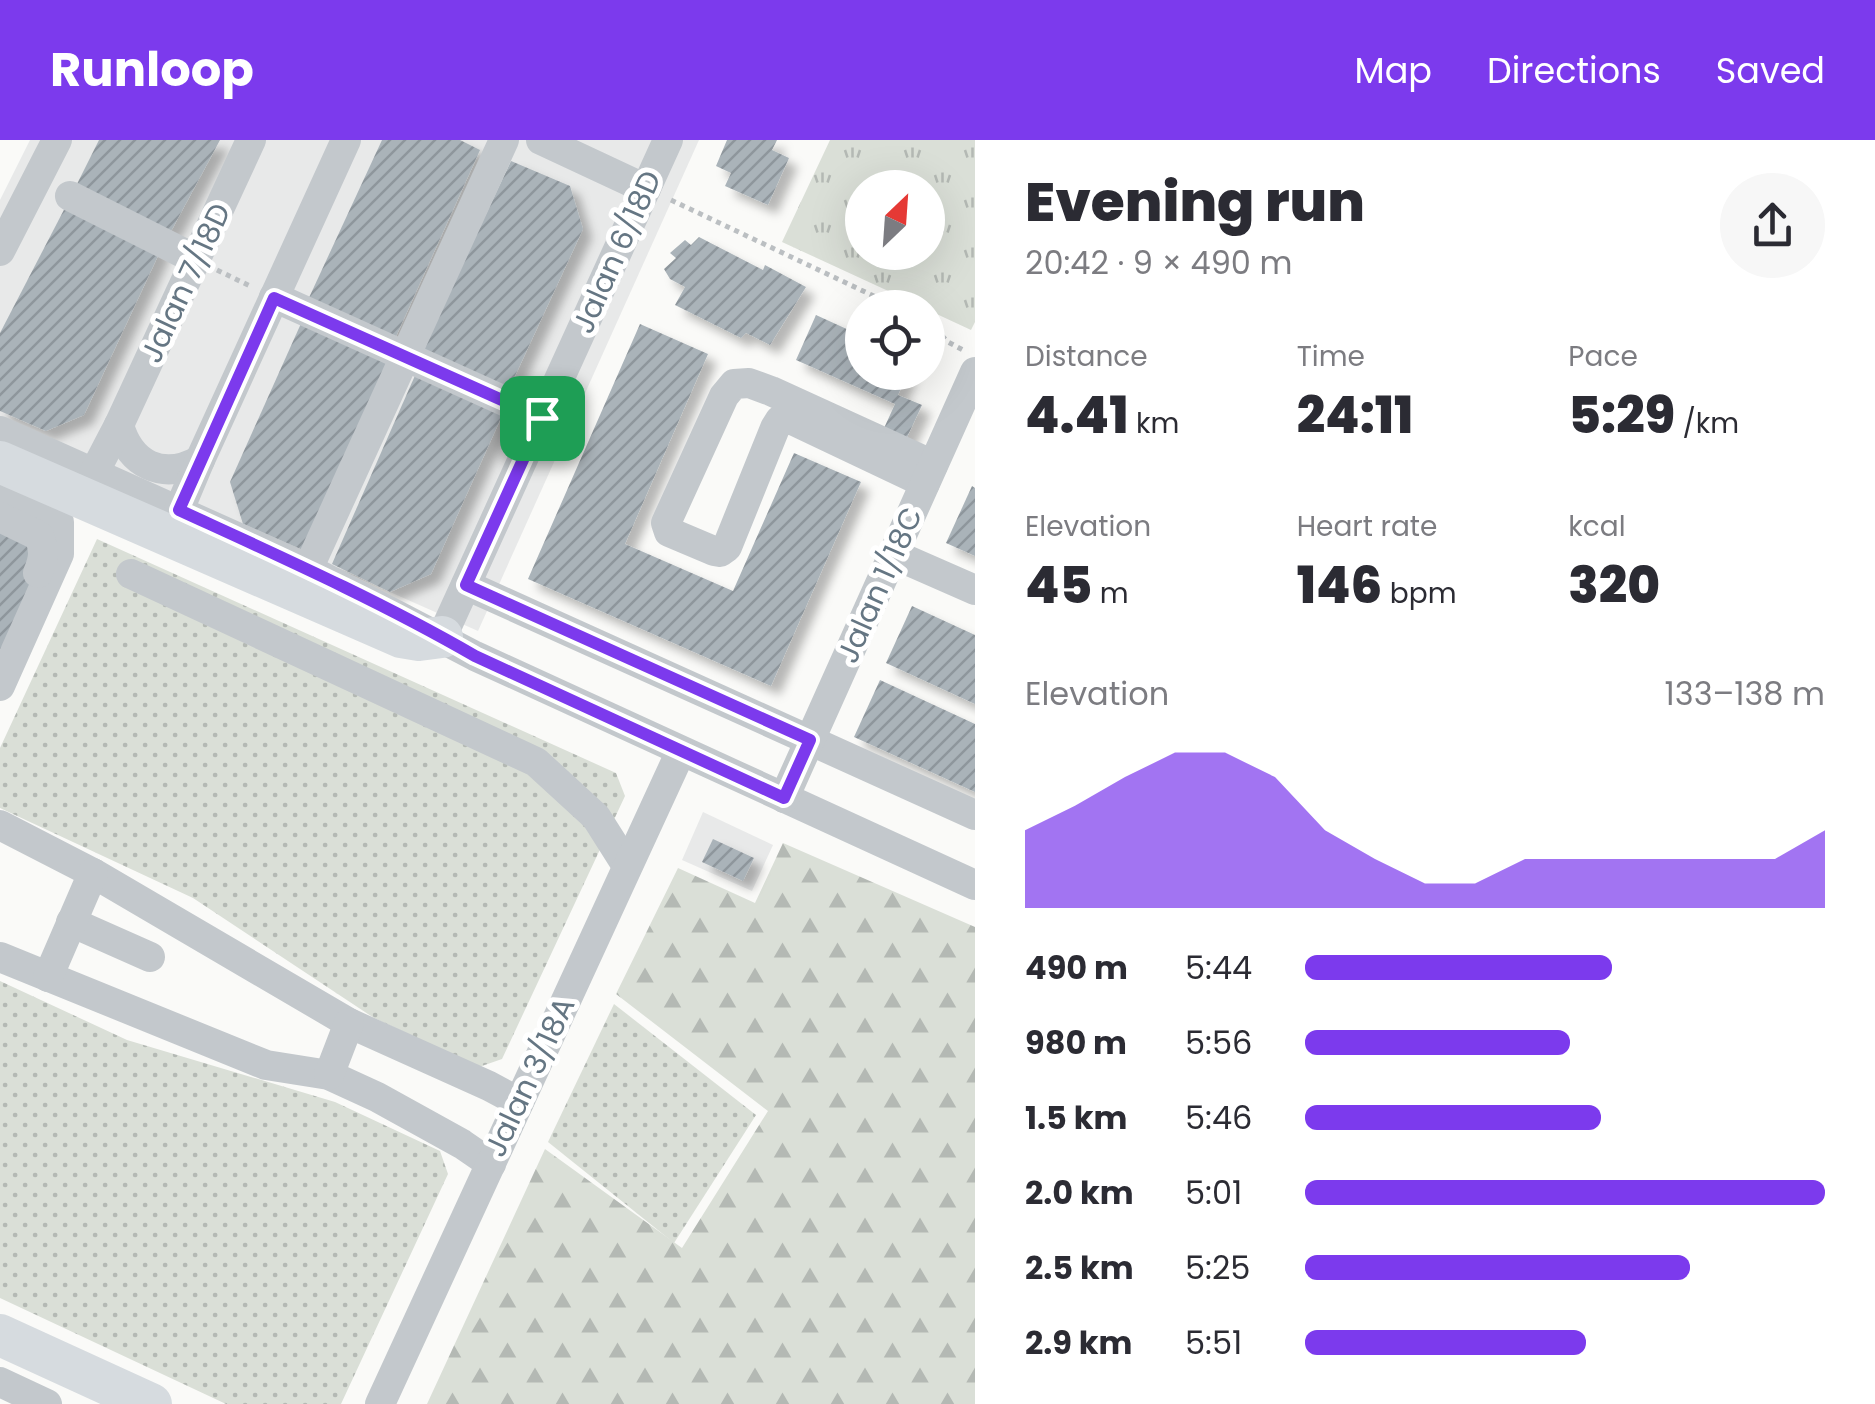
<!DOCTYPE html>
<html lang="en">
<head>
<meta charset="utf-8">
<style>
	:root { --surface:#fff; --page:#f7f7f7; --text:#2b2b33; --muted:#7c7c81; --accent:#7c3aed }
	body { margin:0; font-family:Poppins,sans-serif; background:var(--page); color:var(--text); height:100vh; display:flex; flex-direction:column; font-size:38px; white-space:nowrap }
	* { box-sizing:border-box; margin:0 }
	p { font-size:32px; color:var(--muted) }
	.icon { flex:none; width:55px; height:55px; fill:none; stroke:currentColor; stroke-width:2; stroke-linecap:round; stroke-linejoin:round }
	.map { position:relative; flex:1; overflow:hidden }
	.sheet { display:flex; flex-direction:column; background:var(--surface); width:900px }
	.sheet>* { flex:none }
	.needle { width:65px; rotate:25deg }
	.buttons { position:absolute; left:845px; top:30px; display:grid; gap:20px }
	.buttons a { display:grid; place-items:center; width:100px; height:100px; border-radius:50%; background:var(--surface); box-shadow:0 10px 40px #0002; font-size:50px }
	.pin { position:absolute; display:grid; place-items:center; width:85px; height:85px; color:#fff; margin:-42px; border-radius:20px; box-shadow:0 5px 15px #0006 }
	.round { display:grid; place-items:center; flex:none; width:105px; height:105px; border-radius:52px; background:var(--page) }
	.overview { display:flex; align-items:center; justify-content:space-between; height:170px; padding:0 50px }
	h1 { font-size:55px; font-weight:800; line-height:75px }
	.metrics { display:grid; grid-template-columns:repeat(3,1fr); gap:15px; height:170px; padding:10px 50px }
	.metrics div { display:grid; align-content:center }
	.metrics b { font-size:50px; font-weight:800 }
	.metrics small { font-size:28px; font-weight:400 }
	.metrics p { font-size:28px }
	.chart { height:280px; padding:20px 50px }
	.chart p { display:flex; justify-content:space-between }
	.chart svg { width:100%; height:180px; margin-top:10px; fill:var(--accent); opacity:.7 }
	ul { padding:0 50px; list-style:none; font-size:32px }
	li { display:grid; grid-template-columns:160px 120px 1fr; align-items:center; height:75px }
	li i { height:25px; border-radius:12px; background:var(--accent) }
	header { display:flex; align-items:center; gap:60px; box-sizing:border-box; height:140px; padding:0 50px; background:var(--accent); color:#fff }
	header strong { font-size:48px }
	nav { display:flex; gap:55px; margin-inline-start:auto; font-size:35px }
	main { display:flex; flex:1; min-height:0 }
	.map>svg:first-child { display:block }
	.built { fill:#e8e9e9 }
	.grass { fill:url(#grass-dots) }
	.forest { fill:url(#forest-firs) }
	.park { fill:url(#park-tufts); fill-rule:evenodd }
	.building { fill:url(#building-hatch); filter:url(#shadow) }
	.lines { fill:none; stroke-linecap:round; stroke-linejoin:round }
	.path { stroke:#bbbfc2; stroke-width:5; stroke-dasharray:5 5; stroke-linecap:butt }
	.minor { stroke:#c3c8cc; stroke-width:30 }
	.highway { stroke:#d6dbdf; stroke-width:42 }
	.route-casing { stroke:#fff; stroke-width:20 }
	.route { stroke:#7c3aed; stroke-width:12 }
	.labels { text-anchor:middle; stroke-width:10; stroke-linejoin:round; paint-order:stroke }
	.street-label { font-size:30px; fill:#657683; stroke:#fff }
</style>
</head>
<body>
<header>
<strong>Runloop</strong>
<nav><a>Map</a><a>Directions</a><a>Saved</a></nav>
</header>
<main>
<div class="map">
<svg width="975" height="1264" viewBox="0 0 975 1264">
	<defs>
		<pattern id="grass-dots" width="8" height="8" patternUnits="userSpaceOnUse" patternTransform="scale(2.5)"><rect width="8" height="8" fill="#dadfd7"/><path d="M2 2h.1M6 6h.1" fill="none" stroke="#b4b9b4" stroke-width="1.8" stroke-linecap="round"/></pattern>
		<pattern id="forest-firs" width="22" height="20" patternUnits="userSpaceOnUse" patternTransform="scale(2.5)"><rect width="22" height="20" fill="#dadfd7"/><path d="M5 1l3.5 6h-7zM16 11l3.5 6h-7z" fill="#b4b9b4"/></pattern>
		<pattern id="park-tufts" width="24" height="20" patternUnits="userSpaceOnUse" patternTransform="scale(2.5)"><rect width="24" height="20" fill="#dadfd7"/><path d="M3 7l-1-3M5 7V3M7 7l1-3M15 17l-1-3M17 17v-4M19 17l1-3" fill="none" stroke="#b4b9b4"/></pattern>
		<pattern id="building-hatch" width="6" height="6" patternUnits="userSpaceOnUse" patternTransform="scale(2.5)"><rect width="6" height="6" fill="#aab3b9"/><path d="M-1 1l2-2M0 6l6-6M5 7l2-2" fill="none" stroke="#8e969c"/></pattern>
		<filter id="shadow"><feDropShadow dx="9" dy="9" stdDeviation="5" flood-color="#0004"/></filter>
	</defs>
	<rect width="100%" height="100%" fill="#fafaf8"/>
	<!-- built -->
	<g class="built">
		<polygon points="30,0 699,0 478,491 0,279 0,60"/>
		<polygon points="703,672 773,705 752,751 682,720"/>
	</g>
	<!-- grass -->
	<g class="grass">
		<polygon points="97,399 616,633 625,656 502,919 479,927 374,878 193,758 0,668 0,608"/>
		<polygon points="0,841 127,900 335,962 440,1011 448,1034 341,1264 226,1264 0,1158"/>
		<polygon points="614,864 756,975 674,1103 548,1002"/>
	</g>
	<!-- forest -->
	<polygon class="forest" points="783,703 975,787 975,1264 427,1264 545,1009 682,1108 768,971 616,854 678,728 755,763"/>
	<!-- park -->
	<path class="park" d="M830 0H975V182L971 190 928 170V168L923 167 782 102ZM862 48H928V112H862Z"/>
	<!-- building -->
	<g class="building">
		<polygon points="99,0 220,0 170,93 76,46"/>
		<polygon points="382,0 460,0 480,10 393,203 307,162"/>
		<polygon points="727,0 777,0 772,10 789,18 768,65 725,46 731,33 716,26"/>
		<polygon points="511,21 570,46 583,89 508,251 421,212"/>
		<polygon points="68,62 162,107 84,275 46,291 0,271 0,193"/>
		<polygon points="699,97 763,130 765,125 806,147 770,205 746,193 741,198 675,165 685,147 670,139 664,129 676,118 670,113 685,100 691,105"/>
		<polygon points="816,175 862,196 862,232 908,232 898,255 922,265 902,308 880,297 895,264 796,220"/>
		<polygon points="303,179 391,217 303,410 243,384 230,342"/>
		<polygon points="640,184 708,214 625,404 733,451 794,313 861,342 771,546 528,439"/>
		<polygon points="417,231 504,271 431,434 390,452 332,424"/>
		<polygon points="972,346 975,348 975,416 946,403"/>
		<polygon points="0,385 52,408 0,516"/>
		<polygon points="912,466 975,495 975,564 886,523"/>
		<polygon points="880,540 975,584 975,652 854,597"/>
		<polygon points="713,699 754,718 743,741 702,722"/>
	</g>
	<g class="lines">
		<!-- path -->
		<g class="path">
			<polyline points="671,60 899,168"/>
			<polyline points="217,130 252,147"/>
			<polyline points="928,181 948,202 963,210"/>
		</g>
		<!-- minor -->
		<g class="minor">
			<polyline points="541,0 646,49"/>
			<polyline points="70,56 197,120"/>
			<polyline points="0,111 57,0"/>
			<polyline points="274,157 542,278"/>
			<path d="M119 285C130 325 163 341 200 320"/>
			<polyline points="0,291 308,429 475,516 975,745"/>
			<polyline points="94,333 119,285 251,0"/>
			<polyline points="925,343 788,278 780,280 775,288 727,407 720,412 714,411 669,392 666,383 724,256 734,244 749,243 771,251 933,325"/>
			<polyline points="0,348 35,364 59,382 59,414 0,546"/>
			<polyline points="179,370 200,320 346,0"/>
			<path d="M0 377 39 396C45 410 44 419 38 433"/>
			<polyline points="893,414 975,450"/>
			<polyline points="308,429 504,0"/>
			<polyline points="131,434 536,622 596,677 627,726"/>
			<polyline points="466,445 975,675"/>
			<polyline points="442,497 668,0"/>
			<polyline points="784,658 975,232"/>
			<polyline points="0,685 93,733 349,883 489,946 519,962"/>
			<polyline points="71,782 150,817"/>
			<polyline points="0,817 266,925 329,935 377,957 462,1004 491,1024"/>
			<polyline points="48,837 93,733"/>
			<polyline points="329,935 349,883"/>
			<polyline points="0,1242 47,1264"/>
			<polyline points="380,1264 681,611"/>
		</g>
		<!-- highway -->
		<g class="highway">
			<polyline points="0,322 401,497 419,500 442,497"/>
			<polyline points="0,1195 151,1264"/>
		</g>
	</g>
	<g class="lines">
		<defs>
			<path id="route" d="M274 158 542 278 466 445 810 600 784 658 475 516C380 461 279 416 179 370Z"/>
		</defs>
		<!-- route casing -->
		<use href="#route" class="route-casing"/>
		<!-- route -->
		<use href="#route" class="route"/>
	</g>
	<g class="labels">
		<!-- street labels -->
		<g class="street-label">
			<text transform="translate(617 112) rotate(-66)" y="10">Jalan 6/18D</text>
			<text transform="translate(186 143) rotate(-65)" y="10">Jalan 7/18D</text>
			<text transform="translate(880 445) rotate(-66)" y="10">Jalan 1/18C</text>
			<text transform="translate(530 937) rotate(-65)" y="10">Jalan 3/18A</text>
		</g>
	</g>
</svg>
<div class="buttons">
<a><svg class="needle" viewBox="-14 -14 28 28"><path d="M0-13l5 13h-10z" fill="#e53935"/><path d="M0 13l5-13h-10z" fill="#7c7c81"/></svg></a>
<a><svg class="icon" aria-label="locate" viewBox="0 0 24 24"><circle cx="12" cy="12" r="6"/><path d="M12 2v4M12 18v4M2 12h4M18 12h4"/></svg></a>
</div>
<div class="pin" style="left:542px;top:278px;background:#1e9e55"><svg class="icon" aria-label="arrive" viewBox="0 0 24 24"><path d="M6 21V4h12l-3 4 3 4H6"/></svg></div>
</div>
<section class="sheet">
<div class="overview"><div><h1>Evening run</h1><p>20:42 · 9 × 490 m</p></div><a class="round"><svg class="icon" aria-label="share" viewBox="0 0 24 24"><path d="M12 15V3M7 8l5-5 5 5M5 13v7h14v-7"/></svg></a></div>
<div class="metrics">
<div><p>Distance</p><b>4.41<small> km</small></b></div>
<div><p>Time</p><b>24:11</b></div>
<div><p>Pace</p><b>5:29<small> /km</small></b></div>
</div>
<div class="metrics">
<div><p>Elevation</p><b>45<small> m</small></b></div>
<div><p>Heart rate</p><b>146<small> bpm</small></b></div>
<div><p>kcal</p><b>320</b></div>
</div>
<div class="chart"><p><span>Elevation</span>133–138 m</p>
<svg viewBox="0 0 160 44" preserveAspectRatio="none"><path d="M0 44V25L10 19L20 12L30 6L40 6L50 12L60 25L70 32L80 38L90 38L100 32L110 32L120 32L130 32L140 32L150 32L160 25V44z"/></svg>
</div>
<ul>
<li><b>490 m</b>5:44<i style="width:59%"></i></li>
<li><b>980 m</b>5:56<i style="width:51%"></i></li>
<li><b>1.5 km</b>5:46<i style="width:57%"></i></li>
<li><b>2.0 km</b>5:01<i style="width:100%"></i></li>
<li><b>2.5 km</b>5:25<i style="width:74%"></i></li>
<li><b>2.9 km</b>5:51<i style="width:54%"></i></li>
</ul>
</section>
</main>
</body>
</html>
